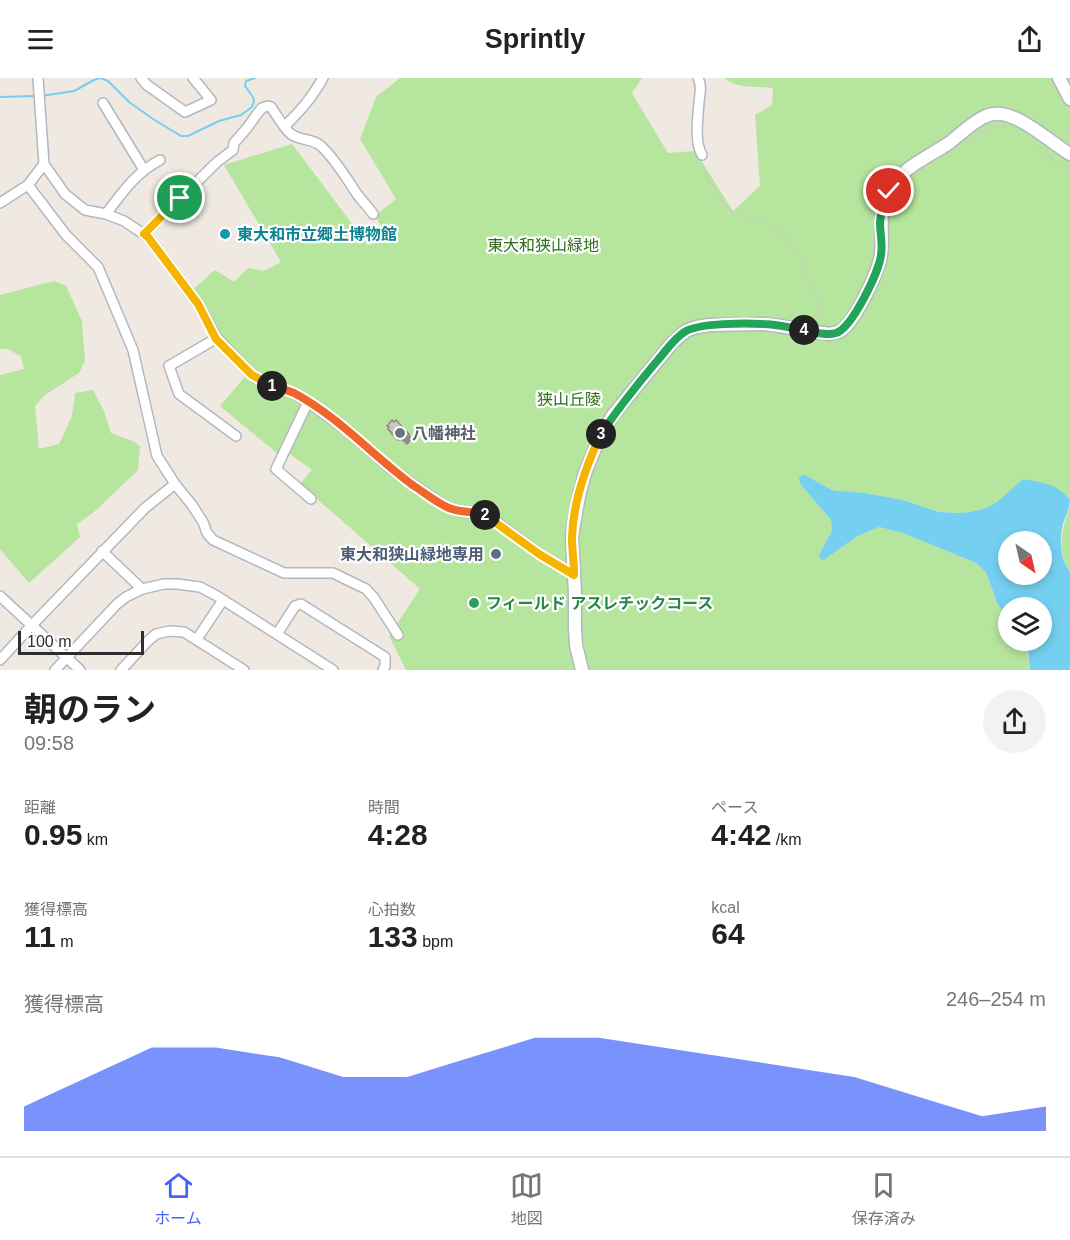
<!DOCTYPE html>
<html lang="ja">
<head>
<meta charset="utf-8">
<style>
	:root { --surface:#fff; --page:#f2f2f2; --text:#222; --muted:#767676; --line:#e0e0e0; --accent:#4264fb }
	body { margin:0; font-family:Helvetica,"Noto Sans JP",sans-serif; background:var(--page); color:var(--text); height:100vh; display:flex; flex-direction:column; font-size:22px; white-space:nowrap }
	* { box-sizing:border-box; margin:0 }
	p { font-size:20px; color:var(--muted) }
	.icon { flex:none; width:33px; height:33px; fill:none; stroke:currentColor; stroke-width:2; stroke-linecap:round; stroke-linejoin:round }
	.map { position:relative; height:592px; overflow:hidden }
	.drawer { display:flex; flex-direction:column; background:var(--surface); flex:1 }
	.drawer>* { flex:none }
	.needle { width:39px; rotate:146deg }
	.fabs { position:absolute; left:998px; top:453px; display:grid; gap:12px }
	.fabs a { display:grid; place-items:center; width:54px; height:54px; border-radius:50%; background:var(--surface); box-shadow:0 3px 9px #0003; font-size:30px }
	.scale { position:absolute; left:18px; bottom:15px; width:126px; box-sizing:border-box; padding-left:6px; border:3px solid #2e2e2e; border-top:0; font-size:16px; line-height:21px; white-space:nowrap; color:#2e2e2e; -webkit-text-stroke:4px #fff; paint-order:stroke }
	.pin { position:absolute; display:grid; place-items:center; width:51px; height:51px; color:#fff; margin:-26px; border:3px solid #fff; border-radius:50%; box-shadow:0 2px 6px #0007 }
	.km { position:absolute; width:30px; height:30px; margin:-15px; border-radius:50%; background:#222; color:#fff; font-size:16px; line-height:30px; text-align:center }
	.round { display:grid; place-items:center; flex:none; width:63px; height:63px; border-radius:32px; background:var(--page) }
	.overview { display:flex; align-items:center; justify-content:space-between; height:102px; padding:0 24px }
	h1 { font-size:33px; font-weight:700; line-height:45px }
	.figures { display:grid; grid-template-columns:repeat(3,1fr); gap:9px; height:102px; padding:6px 24px }
	.figures div { display:grid; align-content:center }
	.figures b { font-size:30px; font-weight:700 }
	.figures small { font-size:16px; font-weight:400 }
	.figures p { font-size:16px }
	.chart { height:168px; padding:12px 24px }
	.chart p { display:flex; justify-content:space-between }
	.chart svg { width:100%; height:108px; margin-top:6px; fill:var(--accent); opacity:.7 }
	header { display:flex; justify-content:space-between; align-items:center; height:78px; padding:0 24px; background:var(--surface); font-size:27px; font-weight:700 }
	.menu { display:flex; justify-content:space-around; align-items:center; height:84px; border-top:2px solid var(--line); background:var(--surface); font-size:16px; color:var(--muted) }
	.menu a { display:grid; justify-items:center; gap:3px }
	.menu .active { color:var(--accent) }
	.map>svg:first-child { display:block }
	.green { fill:#b6e59e }
	.water { fill:#75cff0; fill-rule:evenodd }
	.lines { fill:none; stroke-linecap:round; stroke-linejoin:round }
	.stream { stroke:#75cff0; stroke-width:2 }
	.minor-casing { stroke:#b4b7c1; stroke-width:12 }
	.tertiary-casing { stroke:#b4b7c1; stroke-width:15 }
	.path { stroke:#c9c9c9; stroke-width:1.5; stroke-dasharray:4.5 3; stroke-linecap:butt }
	.minor { stroke:#fff; stroke-width:9 }
	.tertiary { stroke:#fff; stroke-width:12 }
	.wall { fill:#afaba4 }
	.shaded-wall { fill:#8e8b86 }
	.building { fill:#cbc7bf; stroke:#8e8b86; stroke-width:1.5 }
	.split-1-casing { stroke:#fff; stroke-width:12 }
	.split-2-casing { stroke:#fff; stroke-width:12 }
	.split-3-casing { stroke:#fff; stroke-width:12 }
	.split-4-casing { stroke:#fff; stroke-width:12 }
	.split-5-casing { stroke:#fff; stroke-width:12 }
	.split-1 { stroke:#f5b400; stroke-width:8 }
	.split-2 { stroke:#f0652b; stroke-width:8 }
	.split-3 { stroke:#f5b400; stroke-width:8 }
	.split-4 { stroke:#22a559; stroke-width:8 }
	.split-5 { stroke:#22a559; stroke-width:8 }
	.culture-dot { fill:#0f9aa8; stroke:#fff; stroke-width:2 }
	.worship-dot { fill:#6b7280; stroke:#fff; stroke-width:2 }
	.service-dot { fill:#5c6f8a; stroke:#fff; stroke-width:2 }
	.leisure-dot { fill:#2e9e5b; stroke:#fff; stroke-width:2 }
	.labels { text-anchor:middle; stroke-width:4.5; stroke-linejoin:round; paint-order:stroke }
	.culture-label { font-size:16px; font-weight:bold; fill:#0d838f; stroke:#fff; text-anchor:start }
	.park-label { font-size:16px; fill:#2c6e1b; stroke:#fff }
	.worship-label { font-size:16px; font-weight:bold; fill:#5b616d; stroke:#fff; text-anchor:start }
	.service-label { font-size:16px; font-weight:bold; fill:#4e5e75; stroke:#fff; text-anchor:end }
	.leisure-label { font-size:16px; font-weight:bold; fill:#27864d; stroke:#fff; text-anchor:start }
</style>
</head>
<body>
<header><svg class="icon" aria-label="menu" viewBox="0 0 24 24"><path d="M4 6h16M4 12h16M4 18h16"/></svg>Sprintly<svg class="icon" aria-label="share" viewBox="0 0 24 24"><path d="M12 15V3M7 8l5-5 5 5M5 13v7h14v-7"/></svg></header>
<div class="map">
<svg width="1070" height="592" viewBox="0 0 1070 592">
	<rect width="100%" height="100%" fill="#efe9e1"/>
	<!-- green -->
	<g class="green">
		<path d="M400 0H642L632 15 668 75 695 73 733 133 760 108 755 37 772 27 773 10C759 8 735 11 724 0H1070V422C1058 407 1042 404 1023 401L997 424 987 430 969 434 959 435 940 434 903 422 865 415 843 414 832 412 805 397 801 407 831 442 832 453 819 477 825 481 856 459 879 449 903 455 976 485 986 494 997 525 1008 541V562L1024 563 1026 566 1030 592H406L389 558 420 511 300 406 312 392 290 376 285 382 220 328 250 293 223 267 191 213 215 192 234 204 248 190 263 193 281 184 224 87 292 66 368 167 389 161 375 138 396 121 360 61 376 19Z"/>
		<polygon points="54,203 66,208 82,243 85,283 79,295 45,317 35,328 39,371 59,366 72,338 75,315 93,312 104,333 111,355 135,364 140,369 138,392 94,434 77,446 80,459 29,505 0,471 0,297 24,291 21,278 7,271 0,271 0,217"/>
		<path d="M1070 428V494C1056 473 1062 450 1070 428Z"/>
	</g>
	<!-- water -->
	<path class="water" d="M805 397 832 412 837 413 865 415 903 422 939 434 959 435 969 434 987 430 997 424 1023 401C1042 404 1058 406 1070 422 1070 431 1065 438 1063 446 1059 463 1060 480 1070 494V592H1030L1028 573 1024 563 1041 562V530H1008V541L997 525 986 494 976 485 903 455 879 449 872 452 856 459 825 481 821 482 819 477 832 453 831 442 801 407 799 400 800 398ZM1008 464H1041V496H1008Z"/>
	<g class="lines">
		<!-- stream -->
		<g class="stream">
			<polyline points="41,18 74,13 94,2 101,0 108,3 129,24 153,41 181,58 188,58 219,43 241,37 252,29 254,23 253,19 245,8 246,3 255,0"/>
			<polyline points="0,19 36,18"/>
		</g>
		<defs>
			<g id="minor">
				<polyline points="38,0 44,86 65,116 85,132 106,136 124,143 148,159 198,226 217,260 252,297 269,307 292,314 308,324 349,354 391,391 439,424 450,430 464,434 482,436 490,439 539,476 575,497"/>
				<polyline points="141,0 147,7 185,34 211,22 193,0"/>
				<path d="M698 0C702 9 700 15 699 24 698 40 694 63 702 77"/>
				<polyline points="103,25 144,92"/>
				<path d="M285 48C302 31 311 21 323 0"/>
				<polyline points="44,86 28,107 66,157 98,189 133,272 157,378 175,406 192,427 203,444 207,455 213,462 284,495 333,495 366,511 374,520 398,557"/>
				<polyline points="0,125 28,107"/>
				<path d="M106 136C122 115 135 95 160 82"/>
				<path d="M144 156 217 84 233 72 234 65 247 50 257 36 262 30 268 28 271 29C276 36 285 52 291 56 300 63 312 60 321 68 334 80 343 95 353 110 358 119 367 127 373 136"/>
				<polyline points="217,260 169,288 179,316 236,358"/>
				<polyline points="308,324 276,391 311,421"/>
				<polyline points="102,473 142,511"/>
				<polyline points="0,518 80,592"/>
				<polyline points="277,556 295,528 301,526 385,579 385,588 383,592"/>
				<polyline points="197,561 223,522"/>
				<polyline points="0,582 32,547 145,430 175,406"/>
				<polyline points="55,592 117,526 126,519 142,511 164,506 177,506 200,509 217,518 333,592"/>
				<polyline points="121,592 148,563 156,556 170,553 184,554 244,592"/>
			</g>
			<g id="tertiary">
				<polyline points="1059,0 1070,21"/>
				<path d="M582 592 576 567 575 550V516L572 459 574 446 579 418 585 395 601 356 613 337 673 264 686 253 696 249 709 247 766 246 829 256C834 255 838 255 842 252 856 241 879 193 881 176 884 154 877 133 889 113 903 88 927 80 949 65 961 56 972 44 986 38 1011 26 1049 64 1070 76"/>
			</g>
		</defs>
		<!-- minor casing -->
		<use href="#minor" class="minor-casing"/>
		<!-- tertiary casing -->
		<use href="#tertiary" class="tertiary-casing"/>
		<!-- path -->
		<g class="path">
			<path d="M968 64C980 57 992 46 1007 49"/>
			<path d="M1038 68C1048 78 1056 87 1070 93"/>
			<path d="M703 87C704 89 704 93 705 96 709 104 725 128 732 133 744 142 762 142 775 150 792 159 820 216 819 234 819 238 818 239 816 242"/>
		</g>
		<!-- minor -->
		<use href="#minor" class="minor"/>
		<!-- tertiary -->
		<use href="#tertiary" class="tertiary"/>
	</g>
	<!-- wall -->
	<polygon class="wall" points="387,348 409,356 412,361 407,367 400,362 398,363 391,357 388,351 389,350"/>
	<!-- shaded-wall -->
	<g class="shaded-wall">
		<polygon points="396,356 400,362 398,363 395,358"/>
		<polygon points="409,356 412,361 407,367 403,362"/>
	</g>
	<!-- building -->
	<polygon class="building" points="392,342 394,344 396,342 409,356 403,362 396,356 395,358 388,351 389,349 387,348"/>
	<g class="lines">
		<defs>
			<polyline id="split-1" points="180,120 144,156 148,159 198,226 216,261 252,297 272,308"/>
			<path id="split-2" d="M272 308C279 310 287 312 294 315 339 339 373 378 414 408 425 415 437 425 449 430 461 435 474 433 485 437"/>
			<path id="split-3" d="M485 437 539 476 574 497C574 484 572 472 572 459 573 424 586 388 601 356"/>
			<path id="split-4" d="M601 356C618 330 637 307 657 283 666 273 674 260 686 253 701 245 745 245 763 246 777 246 791 250 804 252"/>
			<path id="split-5" d="M804 252C814 254 826 258 836 255 852 250 879 194 881 177 883 166 880 155 880 144 881 133 884 123 889 113"/>
		</defs>
		<!-- split-1 casing -->
		<use href="#split-1" class="split-1-casing"/>
		<!-- split-2 casing -->
		<use href="#split-2" class="split-2-casing"/>
		<!-- split-3 casing -->
		<use href="#split-3" class="split-3-casing"/>
		<!-- split-4 casing -->
		<use href="#split-4" class="split-4-casing"/>
		<!-- split-5 casing -->
		<use href="#split-5" class="split-5-casing"/>
		<!-- split-1 -->
		<use href="#split-1" class="split-1"/>
		<!-- split-2 -->
		<use href="#split-2" class="split-2"/>
		<!-- split-3 -->
		<use href="#split-3" class="split-3"/>
		<!-- split-4 -->
		<use href="#split-4" class="split-4"/>
		<!-- split-5 -->
		<use href="#split-5" class="split-5"/>
	</g>
	<!-- markers -->
	<circle class="culture-dot" cx="225" cy="156" r="6"/>
	<circle class="worship-dot" cx="400" cy="355" r="6"/>
	<circle class="service-dot" cx="496" cy="476" r="6"/>
	<circle class="leisure-dot" cx="474" cy="525" r="6"/>
	<g class="labels">
		<!-- culture labels -->
		<g class="culture-label">
			<text x="237" y="162">東大和市立郷土博物館</text>
		</g>
		<!-- park labels -->
		<g class="park-label">
			<text x="543" y="173">東大和狭山緑地</text>
			<text x="569" y="327">狭山丘陵</text>
		</g>
		<!-- worship labels -->
		<g class="worship-label">
			<text x="412" y="361">八幡神社</text>
		</g>
		<!-- service labels -->
		<g class="service-label">
			<text x="484" y="482">東大和狭山緑地専用</text>
		</g>
		<!-- leisure labels -->
		<g class="leisure-label">
			<text x="486" y="531">フィールド アスレチックコース</text>
		</g>
	</g>
</svg>
<div class="fabs">
<a><svg class="needle" viewBox="-14 -14 28 28"><path d="M0-13l5 13h-10z" fill="#e53935"/><path d="M0 13l5-13h-10z" fill="#767676"/></svg></a>
<a><svg class="icon" aria-label="layers" viewBox="0 0 24 24"><path d="M12 4l9 5-9 5-9-5zM3 14l9 5 9-5"/></svg></a>
</div>
<div class="scale">100 m</div>
<div class="pin" style="left:180px;top:120px;background:#1e9e55"><svg class="icon" aria-label="arrive" viewBox="0 0 24 24"><path d="M6 21V4h12l-3 4 3 4H6"/></svg></div>
<div class="pin" style="left:889px;top:113px;background:#d93025"><svg class="icon" aria-label="check" viewBox="0 0 24 24"><path d="M5 12l5 5 9-10"/></svg></div>
<b class="km" style="left:272px;top:308px">1</b>
<b class="km" style="left:485px;top:437px">2</b>
<b class="km" style="left:601px;top:356px">3</b>
<b class="km" style="left:804px;top:252px">4</b>
</div>
<section class="drawer">
<div class="overview"><div><h1>朝のラン</h1><p>09:58</p></div><a class="round"><svg class="icon" aria-label="share" viewBox="0 0 24 24"><path d="M12 15V3M7 8l5-5 5 5M5 13v7h14v-7"/></svg></a></div>
<div class="figures">
<div><p>距離</p><b>0.95<small> km</small></b></div>
<div><p>時間</p><b>4:28</b></div>
<div><p>ペース</p><b>4:42<small> /km</small></b></div>
</div>
<div class="figures">
<div><p>獲得標高</p><b>11<small> m</small></b></div>
<div><p>心拍数</p><b>133<small> bpm</small></b></div>
<div><p>kcal</p><b>64</b></div>
</div>
<div class="chart"><p><span>獲得標高</span>246–254 m</p>
<svg viewBox="0 0 160 44" preserveAspectRatio="none"><path d="M0 44V34L10 22L20 10L30 10L40 14L50 22L60 22L70 14L80 6L90 6L100 10L110 14L120 18L130 22L140 30L150 38L160 34V44z"/></svg>
</div>
</section>
<nav class="menu">
<a class="active"><svg class="icon" aria-label="home" viewBox="0 0 24 24"><path d="M3 11l9-7 9 7M6 9v11h12V9"/></svg>ホーム</a>
<a><svg class="icon" aria-label="map" viewBox="0 0 24 24"><path d="M3 6l6-2 6 2 6-2v14l-6 2-6-2-6 2zM9 4v14M15 6v14"/></svg>地図</a>
<a><svg class="icon" aria-label="saved" viewBox="0 0 24 24"><path d="M7 4h10v16l-5-4-5 4z"/></svg>保存済み</a>
</nav>
</body>
</html>
